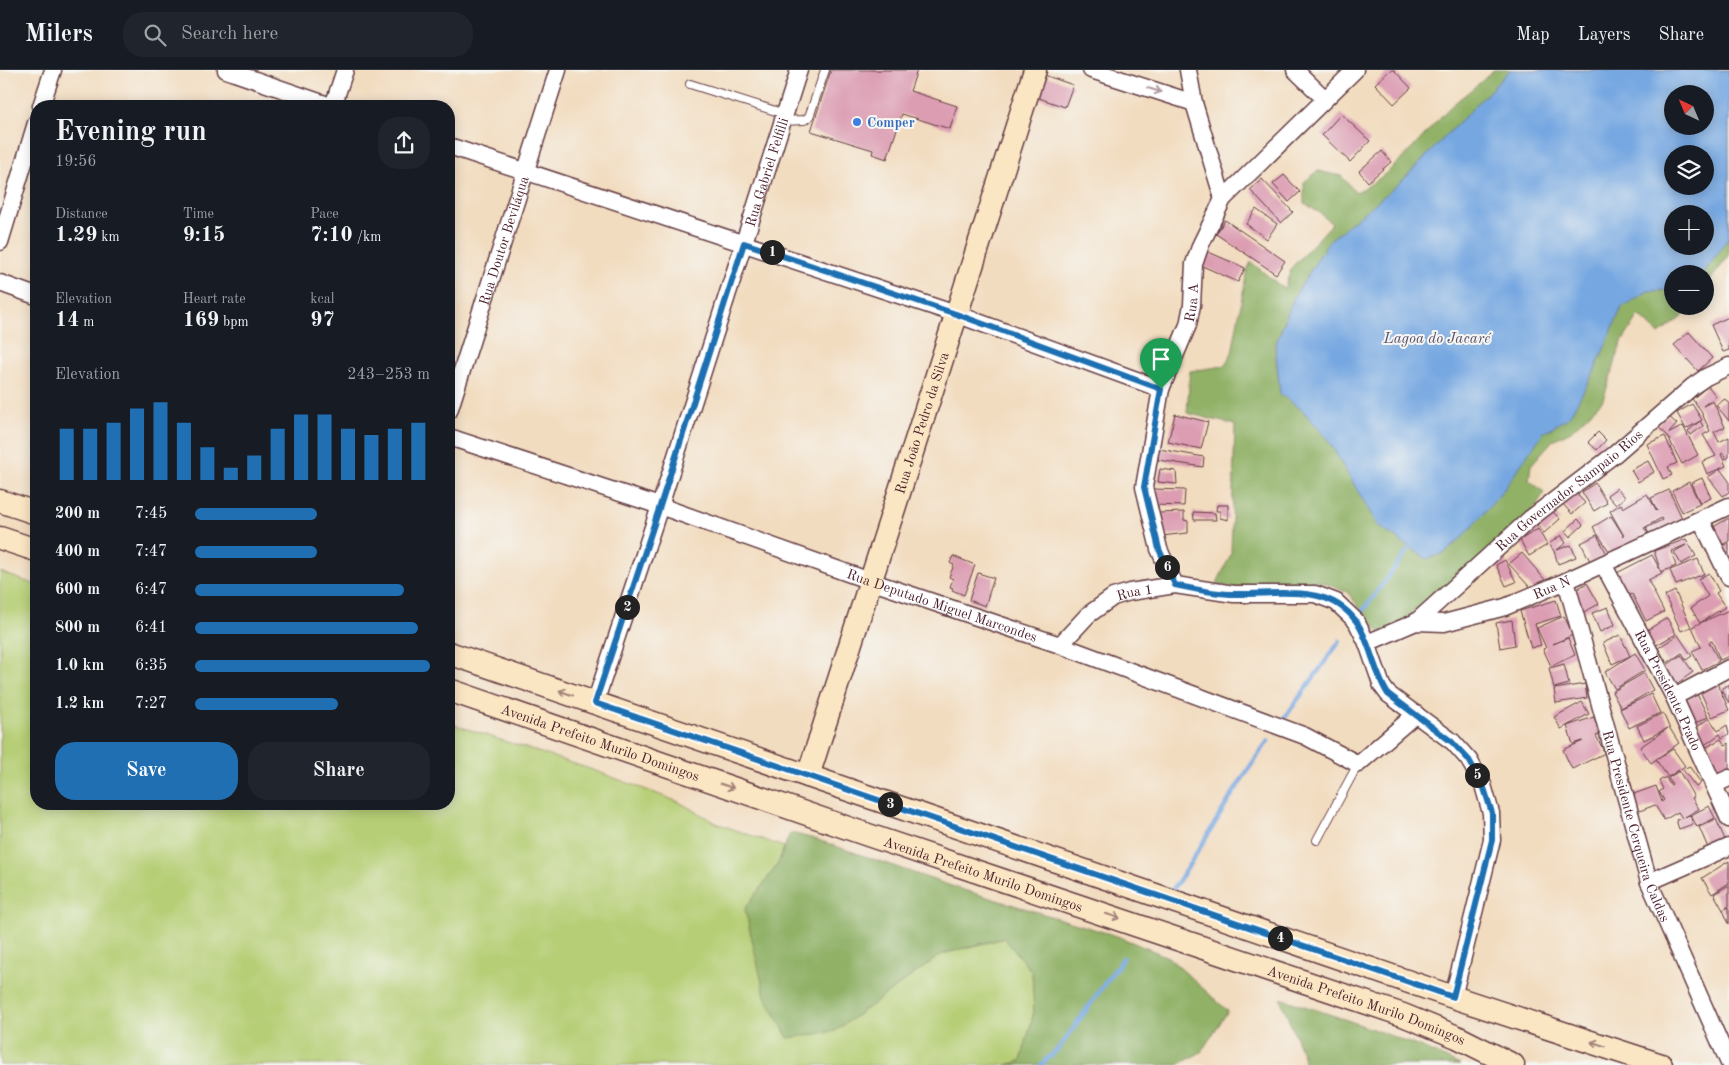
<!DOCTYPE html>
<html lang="en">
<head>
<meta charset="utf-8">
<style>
	:root { --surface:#171b24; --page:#20242c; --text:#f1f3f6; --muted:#9ea1a6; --line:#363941; --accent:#1f6fb2 }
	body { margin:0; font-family:"Old Standard TT",serif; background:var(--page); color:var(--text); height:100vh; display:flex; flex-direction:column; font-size:19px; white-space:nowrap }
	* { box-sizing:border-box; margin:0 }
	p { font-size:16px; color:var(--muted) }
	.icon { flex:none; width:28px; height:28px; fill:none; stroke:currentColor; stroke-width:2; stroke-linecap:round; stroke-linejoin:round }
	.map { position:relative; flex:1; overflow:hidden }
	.details { position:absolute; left:30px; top:30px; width:425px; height:710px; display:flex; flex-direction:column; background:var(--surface); border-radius:20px; box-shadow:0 2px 12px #0003 }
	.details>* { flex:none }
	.needle { width:32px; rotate:316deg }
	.tools { position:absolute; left:1664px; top:15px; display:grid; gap:10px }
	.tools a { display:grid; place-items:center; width:50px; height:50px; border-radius:50%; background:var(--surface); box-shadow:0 2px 12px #0003; font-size:25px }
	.pin { position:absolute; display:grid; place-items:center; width:42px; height:42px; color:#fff; margin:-51px -21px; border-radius:50% 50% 50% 0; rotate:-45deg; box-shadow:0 0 5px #0007 }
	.pin .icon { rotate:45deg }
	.km { position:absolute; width:25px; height:25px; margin:-12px; border-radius:50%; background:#222; color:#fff; font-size:14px; line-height:25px; text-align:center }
	.round { display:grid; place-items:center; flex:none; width:52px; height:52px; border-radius:20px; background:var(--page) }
	.head { display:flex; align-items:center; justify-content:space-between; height:85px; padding:0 25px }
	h1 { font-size:28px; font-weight:600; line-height:38px }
	.metrics { display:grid; grid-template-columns:repeat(3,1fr); gap:8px; height:85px; padding:5px 25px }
	.metrics div { display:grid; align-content:center }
	.metrics b { font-size:21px; font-weight:600 }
	.metrics small { font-size:14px; font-weight:400 }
	.metrics p { font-size:14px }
	.chart { height:140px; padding:10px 25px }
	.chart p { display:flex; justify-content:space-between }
	.chart svg { width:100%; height:90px; margin-top:5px; stroke:var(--accent); stroke-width:6 }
	.action { display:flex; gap:10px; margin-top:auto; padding:10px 25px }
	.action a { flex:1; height:58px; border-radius:20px; background:var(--accent); color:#fff; font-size:20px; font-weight:600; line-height:58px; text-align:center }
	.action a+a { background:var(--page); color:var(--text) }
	ul { padding:0 25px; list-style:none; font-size:16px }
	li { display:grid; grid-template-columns:80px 60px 1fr; align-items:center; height:38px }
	li i { height:12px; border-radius:6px; background:var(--accent) }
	header { display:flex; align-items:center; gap:30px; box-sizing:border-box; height:70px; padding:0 25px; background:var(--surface); border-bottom:1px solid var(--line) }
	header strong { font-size:24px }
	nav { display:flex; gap:28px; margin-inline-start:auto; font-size:18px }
	.search { width:350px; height:45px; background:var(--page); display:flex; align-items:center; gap:12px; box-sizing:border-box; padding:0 18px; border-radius:20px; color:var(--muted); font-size:19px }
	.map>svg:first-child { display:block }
	.green { fill:#b6ce74; stroke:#807650 }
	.forest { fill:#90b166; stroke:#6d6848; fill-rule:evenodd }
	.water { fill:#76a7e1; stroke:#606386; fill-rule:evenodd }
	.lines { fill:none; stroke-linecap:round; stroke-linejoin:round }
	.stream { stroke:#76a7e1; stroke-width:4.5 }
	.building { fill:#dc9db2 }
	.lane-casing { stroke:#633b41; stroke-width:10 }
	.street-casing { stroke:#633b41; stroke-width:19 }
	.secondary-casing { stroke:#633b41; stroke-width:25 }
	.lane { stroke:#fff; stroke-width:8 }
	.street { stroke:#fff; stroke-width:16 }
	.secondary { stroke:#fbe6c4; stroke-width:22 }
	.oneway { stroke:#ae9aa0 }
	.oneway2 { stroke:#a28278 }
	.route-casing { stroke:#fff; stroke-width:10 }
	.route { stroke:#1f6fb2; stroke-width:6 }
	.shop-dot { fill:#3f7fe0; stroke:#f6f6f2; stroke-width:2 }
	.labels { text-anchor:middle; stroke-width:4; stroke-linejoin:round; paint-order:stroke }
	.shop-label { font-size:14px; font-weight:bold; fill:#366cbe; stroke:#f6f6f2; text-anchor:start }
	.street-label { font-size:14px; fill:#4a1f2b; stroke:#f6f6f2 }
	.water-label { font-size:15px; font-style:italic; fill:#594f6b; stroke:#f6f6f2 }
</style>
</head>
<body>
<header>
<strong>Milers</strong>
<div class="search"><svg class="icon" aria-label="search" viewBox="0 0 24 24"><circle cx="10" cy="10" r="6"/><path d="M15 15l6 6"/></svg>Search here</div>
<nav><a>Map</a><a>Layers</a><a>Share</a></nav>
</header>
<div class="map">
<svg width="1729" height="995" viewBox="0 0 1729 995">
	<rect width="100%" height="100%" fill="#f6f6f2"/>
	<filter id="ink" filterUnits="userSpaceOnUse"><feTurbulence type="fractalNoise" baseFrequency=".02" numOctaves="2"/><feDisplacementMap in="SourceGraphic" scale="10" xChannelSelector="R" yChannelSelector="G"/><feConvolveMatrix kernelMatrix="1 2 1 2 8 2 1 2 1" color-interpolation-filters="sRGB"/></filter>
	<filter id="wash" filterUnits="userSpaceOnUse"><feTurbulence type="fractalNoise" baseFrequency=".0096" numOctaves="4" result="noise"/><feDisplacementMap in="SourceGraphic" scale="20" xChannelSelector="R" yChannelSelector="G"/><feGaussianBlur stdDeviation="1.12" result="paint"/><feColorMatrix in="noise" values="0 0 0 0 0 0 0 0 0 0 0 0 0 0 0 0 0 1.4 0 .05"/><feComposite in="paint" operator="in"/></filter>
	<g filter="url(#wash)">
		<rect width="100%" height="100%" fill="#f2dcbf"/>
		<!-- green -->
		<polygon class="green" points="0,502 36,515 36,734 449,734 449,653 593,700 679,732 716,753 784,777 778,794 745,839 835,961 942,884 1005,868 1032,902 1034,942 1021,992 1006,995 0,995"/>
		<!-- forest -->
		<g class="forest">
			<path d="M1493 0H1729V186L1705 217V204H1672V236H1690L1683 246 1659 264 1639 245 1621 274 1603 330 1571 361 1553 370 1531 395 1529 410 1544 422 1536 437 1435 530 1413 541 1400 558 1379 562 1347 522 1319 511 1276 518H1231L1217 513 1231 484 1235 355 1187 343 1190 301 1224 296 1232 283 1247 200 1251 192 1284 219 1292 197 1332 154 1320 143 1304 133V112L1318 101 1341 106 1356 122C1390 108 1422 67 1447 40 1461 26 1479 16 1493 0ZM1672 24H1705V56H1672ZM1672 84H1705V116H1672ZM1672 144H1705V176H1672Z"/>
			<polygon points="790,763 815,769 957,818 1117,866 1168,887 1228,941 1201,982 1178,995 1006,995 1021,991 1034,942 1032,902 1004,868 942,884 835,961 788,968 765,926 745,839 778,794"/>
			<path d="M1280 928C1341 948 1402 967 1460 995H1304L1303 985Z"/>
		</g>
		<!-- water -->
		<path class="water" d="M1510 0H1729V167L1703 204H1672V220L1648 221 1622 237 1594 302 1569 347 1543 363 1502 422 1465 465 1445 483 1427 489 1378 456 1327 368 1302 340 1280 324 1275 276 1294 227 1329 171 1401 112ZM1672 24H1705V56H1672ZM1672 84H1705V116H1672ZM1672 144H1705V176H1672Z"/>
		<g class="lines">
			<!-- stream -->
			<g class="stream">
				<polyline points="1358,547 1412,475"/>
				<polyline points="1283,650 1340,571"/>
				<path d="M1171 822C1206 773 1232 719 1268 671"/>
				<polyline points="1041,995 1060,977 1123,888"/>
			</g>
		</g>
		<g id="blocks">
			<!-- building -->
			<g class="building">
				<polygon points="831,0 917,0 910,21 957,36 950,59 902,44 887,89 872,84 873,80 811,61"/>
				<polygon points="1390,0 1394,0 1411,18 1394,34 1375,14"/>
				<polygon points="1044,5 1073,15 1065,37 1036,27"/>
				<polygon points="1341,44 1370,71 1350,92 1322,65"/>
				<polygon points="1382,81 1391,92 1368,112 1359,101"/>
				<polygon points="1284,105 1300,122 1289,132 1273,114"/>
				<polygon points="1262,109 1293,142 1281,153 1250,120"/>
				<polygon points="1256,139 1277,154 1267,169 1246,154"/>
				<polygon points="1225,150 1285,191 1276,204 1216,164"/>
				<polygon points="1204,180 1245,198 1238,212 1198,194"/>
				<polygon points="1729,247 1729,280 1723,282 1711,255"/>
				<polygon points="1689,262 1712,288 1698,301 1674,275"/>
				<polygon points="1708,316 1716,326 1703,336 1713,331 1725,357 1714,362 1719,372 1729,367 1729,387 1726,389 1723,383 1721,384 1726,396 1707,404 1702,392 1716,386 1703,365 1710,361 1700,339 1692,329"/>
				<polygon points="1725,329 1729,334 1729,351 1716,335"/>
				<polygon points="1692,334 1702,350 1686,359 1677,343"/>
				<polygon points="1175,344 1208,352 1201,379 1168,372"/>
				<polygon points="1667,345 1677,354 1668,364 1683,356 1698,385 1682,394 1667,365 1657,356"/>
				<polygon points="1700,351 1703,356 1691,365 1688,361"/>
				<polygon points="1598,362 1606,370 1597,380 1588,372"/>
				<polygon points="1665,366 1677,393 1668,397 1672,405 1663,409 1647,374"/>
				<polygon points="1159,379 1204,387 1203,397 1158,390"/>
				<polygon points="1648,391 1654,402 1638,412 1631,400"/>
				<polygon points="1160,399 1176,401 1177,414 1158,412"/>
				<polygon points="1720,399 1729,411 1729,422 1723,426 1708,407"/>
				<polygon points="1702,408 1711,428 1700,433 1691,413"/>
				<polygon points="1689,412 1700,434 1682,442 1672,421"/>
				<polygon points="1595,413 1607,433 1594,441 1582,422"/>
				<polygon points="1617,418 1625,427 1616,435 1607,425"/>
				<polygon points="1153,419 1185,420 1184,436 1154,435"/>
				<polygon points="1669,420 1682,448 1649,464 1646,458 1662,450 1661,448 1644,458 1648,463 1630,474 1629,473 1611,484 1593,457 1611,446 1624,466 1610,441 1621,434 1623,438 1647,424 1657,441 1651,428"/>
				<polygon points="1574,421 1585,433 1572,444 1561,432"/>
				<polygon points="1217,435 1228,435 1228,450 1220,448 1220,441 1216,441"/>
				<polygon points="1552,441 1560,449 1544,463 1537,455"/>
				<polygon points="1184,442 1184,450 1188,451 1188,463 1161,466 1161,452 1159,452 1159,443"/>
				<polygon points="1193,442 1215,443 1216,450 1194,450"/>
				<polygon points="1729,448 1729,471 1718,477 1708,460"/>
				<polygon points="1578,449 1583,455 1570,467 1565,461"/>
				<polygon points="1538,459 1547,475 1529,486 1520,470"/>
				<polygon points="1561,465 1566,473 1557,480 1571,475 1576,487 1558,494 1554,481 1549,474"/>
				<polygon points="1597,465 1607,484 1591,493 1581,473"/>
				<polygon points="1686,469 1696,486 1681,494 1674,482 1686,475 1671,481 1676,496 1661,502 1654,481"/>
				<polygon points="1729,473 1729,494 1717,479"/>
				<polygon points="1522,483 1546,511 1534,522 1509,494"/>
				<polygon points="1652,485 1662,503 1648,510 1664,542 1646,551 1632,524 1627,527 1615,504"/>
				<polygon points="953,486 975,495 964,525 952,520 953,518 950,517 953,509 949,507 954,495 950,493"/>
				<polygon points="1698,489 1704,504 1676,515 1670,500"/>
				<polygon points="1505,490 1516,512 1506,516 1496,495"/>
				<polygon points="978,503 994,508 985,536 969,530"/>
				<polygon points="1709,503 1719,521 1716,523 1725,537 1700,553 1729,540 1729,586 1720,590 1712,571 1709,572 1719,591 1702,600 1692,581 1701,577 1692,557 1700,553 1691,538 1708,526 1698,509"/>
				<polygon points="1587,513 1599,534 1584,542 1572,522"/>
				<polygon points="1675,521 1691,557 1681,561 1665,526"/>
				<polygon points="1556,530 1561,546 1535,554 1541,575 1531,578 1520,541"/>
				<polygon points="1608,537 1615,555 1600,562 1592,543"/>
				<polygon points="1564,546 1573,565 1553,574 1568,568 1575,585 1551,596 1543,579 1546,578 1537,558"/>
				<polygon points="1667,548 1676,564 1653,577 1644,562"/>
				<polygon points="1512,550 1515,575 1500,578 1496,553"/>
				<polygon points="1620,565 1630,586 1612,594 1603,573"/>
				<polygon points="1678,565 1692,586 1686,590 1682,583 1667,593 1658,578"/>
				<polygon points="1635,583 1645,600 1615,619 1605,602"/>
				<polygon points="1681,585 1693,602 1675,615 1663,598"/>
				<polygon points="1564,594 1569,614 1554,618 1549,598"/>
				<polygon points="1644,603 1653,620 1621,638 1612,622"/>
				<polygon points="1717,613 1729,640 1712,647 1700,621"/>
				<polygon points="1585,614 1587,628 1556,633 1554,619"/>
				<polygon points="1729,614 1729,633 1721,619"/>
				<polygon points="1651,624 1660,643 1629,658 1620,639"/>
				<polygon points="1697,624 1708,647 1689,656 1678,633"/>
				<polygon points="1582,632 1589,644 1561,659 1554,647"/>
				<polygon points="1663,643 1669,657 1679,673 1651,693 1640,677 1668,658 1644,670 1637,656"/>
				<polygon points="1594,647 1600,665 1596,666 1605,683 1572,699 1563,680 1583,671 1573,674 1567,656"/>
				<polygon points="1709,648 1718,661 1727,655 1729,664 1722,668 1720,664 1703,676 1692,661"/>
				<polygon points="1721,669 1725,675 1729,673 1729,702 1718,708 1703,679"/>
				<polygon points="1673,679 1685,696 1668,707 1656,690"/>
				<polygon points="1689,696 1701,713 1696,717 1683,700"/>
				<polygon points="1679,701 1694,727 1692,728 1699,739 1683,748 1690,745 1693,754 1679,759 1676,750 1682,748 1678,742 1664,750 1655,735 1637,742 1631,725 1656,716 1662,732 1664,730 1659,722 1663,719 1659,711 1666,707 1670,715 1672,714 1668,708"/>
				<polygon points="1709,736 1715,748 1697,757 1691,745"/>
				<polygon points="1716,749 1726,772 1709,780 1699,757"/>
				<polygon points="1729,791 1729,813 1712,824 1702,808"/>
				<polygon points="1729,815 1729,836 1723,840 1714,824"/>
				<polygon points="1729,837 1729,854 1723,840"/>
			</g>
		</g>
	</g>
	<g filter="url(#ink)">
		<use href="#blocks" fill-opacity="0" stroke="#633b41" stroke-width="1"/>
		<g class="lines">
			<defs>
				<g id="lane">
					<polyline points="690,14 785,44"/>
					<polyline points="783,51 804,50 809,47 825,0"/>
					<polyline points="1317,770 1358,694"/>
				</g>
				<g id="street">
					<polyline points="226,0 331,36"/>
					<polyline points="1091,0 1194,33"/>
					<polyline points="1188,0 1194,33 1223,129"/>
					<polyline points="1295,0 1325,29"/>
					<polyline points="41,36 53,0"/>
					<polyline points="333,36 345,0"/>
					<polyline points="449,76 956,244 1161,319"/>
					<polyline points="0,172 36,53"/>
					<polyline points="0,213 36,226"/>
					<path id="s1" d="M449 341 558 0"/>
					<path id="s2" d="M449 367 660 436 870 511 1060 575 1305 666 1358 694 1416 644"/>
					<polyline points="1701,450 1729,507"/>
					<path id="s3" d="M1603 494 1674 627 1729 749"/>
					<path id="s4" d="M1566 511 1649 812 1729 993"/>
					<path id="s5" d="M1175 515 1159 479 1144 417 1161 319 1188 255 1192 235 1194 194 1201 174 1223 129 1355 0"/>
					<path id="s6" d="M1416 552 1531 448 1615 384 1693 316 1706 307 1729 296"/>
					<path id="s7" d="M1367 573 1416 552 1444 553 1505 537 1566 511 1729 436"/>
					<path id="s8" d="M1060 575 1088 545 1113 527 1130 522 1175 515 1234 524H1315L1336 532 1356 551 1367 573 1382 616 1388 624 1453 672 1469 690 1483 715 1491 743 1492 770 1453 927"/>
					<polyline points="1674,627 1729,598"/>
					<path id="s9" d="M595 633 660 436 799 0"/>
					<polyline points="1714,715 1729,708"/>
					<polyline points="1649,812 1729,777"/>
				</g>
				<g id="secondary">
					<polyline points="0,431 36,443"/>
					<polyline points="0,468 36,480"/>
					<polyline points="449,583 1453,927 1661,995"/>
					<path id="s10" d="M449 620 868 765 1403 945 1457 967 1513 995"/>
					<path id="s11" d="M808 706 1035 0"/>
				</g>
			</defs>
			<!-- lane casing -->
			<use href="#lane" class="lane-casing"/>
			<!-- street casing -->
			<use href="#street" class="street-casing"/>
			<!-- secondary casing -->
			<use href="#secondary" class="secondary-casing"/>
			<!-- lane -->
			<use href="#lane" class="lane"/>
			<!-- street -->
			<use href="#street" class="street"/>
			<!-- secondary -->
			<use href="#secondary" class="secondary"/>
		</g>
		<!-- one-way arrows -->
		<defs><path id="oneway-shaft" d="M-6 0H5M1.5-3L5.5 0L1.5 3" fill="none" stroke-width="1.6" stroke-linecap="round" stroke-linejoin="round" transform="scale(1.25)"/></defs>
		<use class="oneway" href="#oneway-shaft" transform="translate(1154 20) rotate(17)"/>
		<g class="oneway2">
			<use href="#oneway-shaft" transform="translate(566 623) rotate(-161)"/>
			<use href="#oneway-shaft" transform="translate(727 716) rotate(19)"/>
			<use href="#oneway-shaft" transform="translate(1113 846) rotate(18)"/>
			<use href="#oneway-shaft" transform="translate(1598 974) rotate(-162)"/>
		</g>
	</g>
	<g class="lines" filter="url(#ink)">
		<defs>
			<path id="route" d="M744 173 956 244 1161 319 1144 417 1159 479 1175 515C1194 519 1215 524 1235 524 1277 525 1327 512 1356 551 1370 570 1374 603 1388 624L1452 672 1469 690 1483 715 1492 743V770L1453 927 595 633 660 436Z"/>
		</defs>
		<!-- route casing -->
		<use href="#route" class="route-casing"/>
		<!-- route -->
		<use href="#route" class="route"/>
	</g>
	<!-- markers -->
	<circle class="shop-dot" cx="857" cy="52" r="5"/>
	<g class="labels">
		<!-- shop labels -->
		<g class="shop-label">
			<text x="867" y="57">Comper</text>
		</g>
		<!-- street labels -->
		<g class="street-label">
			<text dy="5" stroke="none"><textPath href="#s9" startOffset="558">Rua Gabriel Felfilli</textPath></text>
			<text dy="5" stroke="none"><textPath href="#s1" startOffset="179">Rua Doutor Beviláqua</textPath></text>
			<text dy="5" stroke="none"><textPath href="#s5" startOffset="295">Rua A</textPath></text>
			<text dy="5" stroke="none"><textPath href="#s11" startOffset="371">Rua João Pedro da Silva</textPath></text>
			<text dy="5" stroke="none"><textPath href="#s6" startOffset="202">Rua Governador Sampaio Rios</textPath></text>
			<text dy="5" stroke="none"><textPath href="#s7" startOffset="195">Rua N</textPath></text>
			<text dy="5" stroke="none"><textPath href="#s8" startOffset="94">Rua 1</textPath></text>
			<text dy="5" stroke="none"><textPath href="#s2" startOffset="521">Rua Deputado Miguel Marcondes</textPath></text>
			<text dy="5" stroke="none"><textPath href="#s3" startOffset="142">Rua Presidente Prado</textPath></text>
			<text dy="5" stroke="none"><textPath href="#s10" startOffset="160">Avenida Prefeito Murilo Domingos</textPath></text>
			<text dy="5" stroke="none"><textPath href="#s4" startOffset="255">Rua Presidente Cerqueira Caldas</textPath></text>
			<text dy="5" stroke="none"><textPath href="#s10" startOffset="565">Avenida Prefeito Murilo Domingos</textPath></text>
			<text dy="5" stroke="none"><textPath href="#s10" startOffset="970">Avenida Prefeito Murilo Domingos</textPath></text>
		</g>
		<!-- water labels -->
		<g class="water-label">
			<text x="1437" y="273">Lagoa do Jacaré</text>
		</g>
	</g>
</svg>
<div class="tools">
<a><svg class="needle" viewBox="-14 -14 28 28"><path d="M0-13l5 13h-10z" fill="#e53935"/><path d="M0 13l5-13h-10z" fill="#9ea1a6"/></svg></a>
<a><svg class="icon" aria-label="layers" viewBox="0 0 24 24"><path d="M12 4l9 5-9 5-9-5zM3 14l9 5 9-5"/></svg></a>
<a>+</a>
<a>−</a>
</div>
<div class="pin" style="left:1161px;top:319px;background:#1e9e55"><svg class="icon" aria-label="arrive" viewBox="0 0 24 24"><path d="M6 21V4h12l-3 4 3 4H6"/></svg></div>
<b class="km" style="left:772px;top:182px">1</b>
<b class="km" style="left:627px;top:537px">2</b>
<b class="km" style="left:890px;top:734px">3</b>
<b class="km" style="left:1280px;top:868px">4</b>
<b class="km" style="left:1477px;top:705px">5</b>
<b class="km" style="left:1167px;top:497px">6</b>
<section class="details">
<div class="head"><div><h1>Evening run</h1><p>19:56</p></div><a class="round"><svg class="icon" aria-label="share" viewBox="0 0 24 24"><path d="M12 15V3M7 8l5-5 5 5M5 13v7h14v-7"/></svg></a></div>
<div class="metrics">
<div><p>Distance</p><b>1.29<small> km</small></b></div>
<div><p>Time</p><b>9:15</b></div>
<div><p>Pace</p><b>7:10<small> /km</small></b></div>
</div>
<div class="metrics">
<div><p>Elevation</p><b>14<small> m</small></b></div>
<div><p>Heart rate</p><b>169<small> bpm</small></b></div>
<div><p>kcal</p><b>97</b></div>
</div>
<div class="chart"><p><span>Elevation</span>243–253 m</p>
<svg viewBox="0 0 160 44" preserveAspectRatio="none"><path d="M5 44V19M15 44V19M25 44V16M35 44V9M45 44V6M55 44V16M65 44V28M75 44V38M85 44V32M95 44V19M105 44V12M115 44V12M125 44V19M135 44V22M145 44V19M155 44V16"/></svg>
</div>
<ul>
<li><b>200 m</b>7:45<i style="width:52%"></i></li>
<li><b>400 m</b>7:47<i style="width:52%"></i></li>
<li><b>600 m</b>6:47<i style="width:89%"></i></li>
<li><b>800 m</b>6:41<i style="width:95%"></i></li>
<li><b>1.0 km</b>6:35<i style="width:100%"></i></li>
<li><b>1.2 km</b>7:27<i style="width:61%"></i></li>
</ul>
<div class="action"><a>Save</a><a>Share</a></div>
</section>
</div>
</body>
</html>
